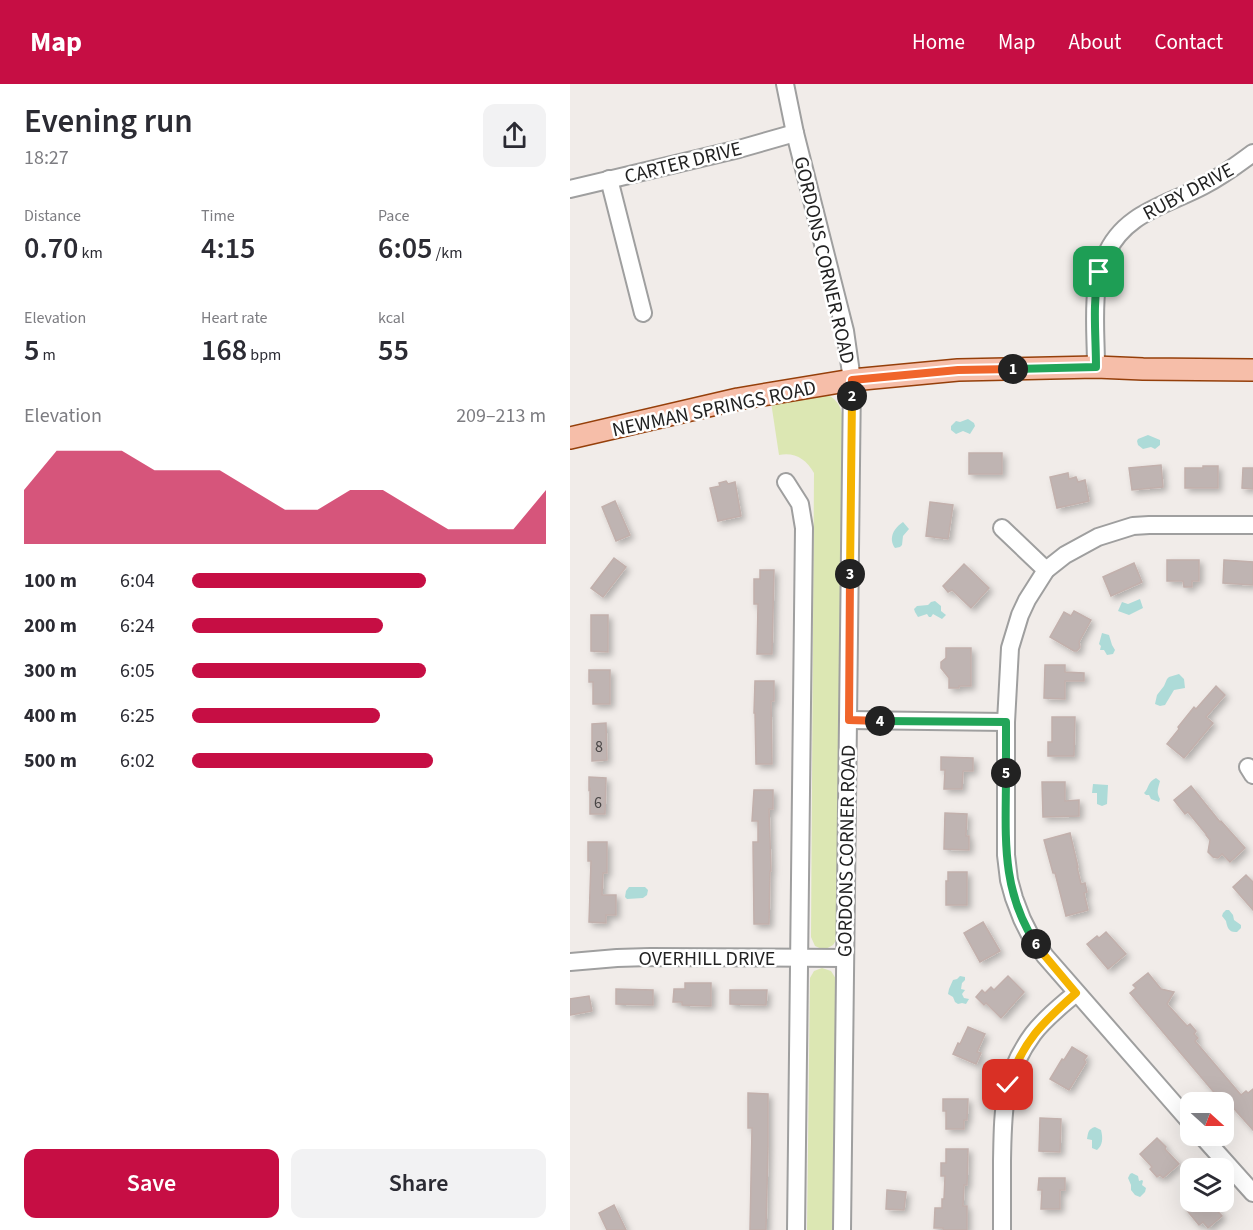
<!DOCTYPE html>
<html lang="en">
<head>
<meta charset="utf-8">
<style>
	:root { --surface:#fff; --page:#f2f2f3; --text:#2b2b33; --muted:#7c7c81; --accent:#c60e44 }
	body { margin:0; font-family:"Source Sans 3",sans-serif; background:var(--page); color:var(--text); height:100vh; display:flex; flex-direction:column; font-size:22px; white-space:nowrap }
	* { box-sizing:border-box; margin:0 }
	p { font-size:20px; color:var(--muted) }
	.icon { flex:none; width:33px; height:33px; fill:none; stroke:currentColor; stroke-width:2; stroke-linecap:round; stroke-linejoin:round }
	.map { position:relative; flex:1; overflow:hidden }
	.sheet { display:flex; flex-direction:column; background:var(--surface); width:570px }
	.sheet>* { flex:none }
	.needle { width:39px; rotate:111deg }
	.tools { position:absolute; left:610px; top:1008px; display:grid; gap:12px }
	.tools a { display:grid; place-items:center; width:54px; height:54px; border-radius:12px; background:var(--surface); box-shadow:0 6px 24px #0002; font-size:30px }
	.pin { position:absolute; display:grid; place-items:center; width:51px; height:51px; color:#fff; margin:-26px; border-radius:12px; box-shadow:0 3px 9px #0006 }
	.km { position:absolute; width:30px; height:30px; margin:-15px; border-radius:50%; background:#222; color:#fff; font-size:16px; line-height:30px; text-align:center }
	.round { display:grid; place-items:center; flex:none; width:63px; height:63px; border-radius:12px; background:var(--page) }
	.head { display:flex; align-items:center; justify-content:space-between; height:102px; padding:0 24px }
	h1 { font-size:33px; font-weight:600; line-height:45px }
	.figures { display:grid; grid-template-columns:repeat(3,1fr); gap:9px; height:102px; padding:6px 24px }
	.figures div { display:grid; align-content:center }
	.figures b { font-size:30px; font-weight:600 }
	.figures small { font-size:16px; font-weight:400 }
	.figures p { font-size:16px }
	.chart { height:168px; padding:12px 24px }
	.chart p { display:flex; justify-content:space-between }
	.chart svg { width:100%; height:108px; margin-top:6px; fill:var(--accent); opacity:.7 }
	.cta { display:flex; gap:12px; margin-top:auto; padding:12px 24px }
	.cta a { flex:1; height:69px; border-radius:12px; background:var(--accent); color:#fff; font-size:24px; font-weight:600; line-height:69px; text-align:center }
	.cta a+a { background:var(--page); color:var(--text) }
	ul { padding:0 24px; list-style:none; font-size:20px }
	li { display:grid; grid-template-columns:96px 72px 1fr; align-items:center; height:45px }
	li i { height:15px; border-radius:8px; background:var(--accent) }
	header { display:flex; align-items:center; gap:36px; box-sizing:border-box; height:84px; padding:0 30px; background:var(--accent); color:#fff }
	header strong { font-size:28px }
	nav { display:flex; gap:33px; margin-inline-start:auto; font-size:21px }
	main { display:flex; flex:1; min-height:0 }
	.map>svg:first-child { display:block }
	.grass { fill:#dce7b3 }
	.water { fill:#addbd8 }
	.building { fill:#bfb4b2; stroke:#c2b0ac; stroke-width:1.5; filter:url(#shadow) }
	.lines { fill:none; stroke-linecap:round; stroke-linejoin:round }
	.minor-casing { stroke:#9f9f9f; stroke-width:20 }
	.major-casing { stroke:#953f0a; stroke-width:24 }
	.minor { stroke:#fff; stroke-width:16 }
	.major { stroke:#f6bea9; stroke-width:21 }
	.split-1-casing { stroke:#fff; stroke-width:12 }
	.split-2-casing { stroke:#fff; stroke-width:12 }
	.split-3-casing { stroke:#fff; stroke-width:12 }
	.split-4-casing { stroke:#fff; stroke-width:12 }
	.split-5-casing { stroke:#fff; stroke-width:12 }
	.split-6-casing { stroke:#fff; stroke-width:12 }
	.split-7-casing { stroke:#fff; stroke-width:12 }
	.split-1 { stroke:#22a559; stroke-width:8 }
	.split-2 { stroke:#f0652b; stroke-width:8 }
	.split-3 { stroke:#f5b400; stroke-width:8 }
	.split-4 { stroke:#f0652b; stroke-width:8 }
	.split-5 { stroke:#22a559; stroke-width:8 }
	.split-6 { stroke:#22a559; stroke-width:8 }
	.split-7 { stroke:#f5b400; stroke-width:8 }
	.labels { text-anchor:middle; stroke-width:5; stroke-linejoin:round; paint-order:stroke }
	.number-label { font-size:16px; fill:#494646 }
	.street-label { font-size:20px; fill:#222; stroke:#fff }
</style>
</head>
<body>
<header>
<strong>Map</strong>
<nav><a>Home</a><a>Map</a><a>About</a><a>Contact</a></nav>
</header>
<main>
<section class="sheet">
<div class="head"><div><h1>Evening run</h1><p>18:27</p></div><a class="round"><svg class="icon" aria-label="share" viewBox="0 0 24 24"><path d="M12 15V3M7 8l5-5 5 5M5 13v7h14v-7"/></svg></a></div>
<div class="figures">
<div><p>Distance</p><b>0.70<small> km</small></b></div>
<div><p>Time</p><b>4:15</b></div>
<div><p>Pace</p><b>6:05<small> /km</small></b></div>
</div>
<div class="figures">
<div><p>Elevation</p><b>5<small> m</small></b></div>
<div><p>Heart rate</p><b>168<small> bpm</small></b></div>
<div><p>kcal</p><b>55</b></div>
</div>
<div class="chart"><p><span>Elevation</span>209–213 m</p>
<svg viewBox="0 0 160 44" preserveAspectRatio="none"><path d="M0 44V22L10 6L20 6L30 6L40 14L50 14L60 14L70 22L80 30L90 30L100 22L110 22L120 30L130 38L140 38L150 38L160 22V44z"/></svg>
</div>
<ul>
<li><b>100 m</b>6:04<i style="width:66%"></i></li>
<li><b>200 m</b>6:24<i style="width:54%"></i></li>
<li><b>300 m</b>6:05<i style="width:66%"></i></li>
<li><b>400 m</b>6:25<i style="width:53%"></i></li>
<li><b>500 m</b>6:02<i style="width:68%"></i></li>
</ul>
<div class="cta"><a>Save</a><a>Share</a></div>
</section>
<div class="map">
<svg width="683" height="1146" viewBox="0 0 683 1146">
	<defs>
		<filter id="shadow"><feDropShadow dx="3.5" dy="3.5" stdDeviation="3" flood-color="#0004"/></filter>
	</defs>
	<rect width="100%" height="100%" fill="#f1ece9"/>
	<!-- grass -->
	<g class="grass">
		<path d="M254 309C265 314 271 320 272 332L267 855 263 861 254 866 245 862 241 853 244 389C236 375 225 368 209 371L201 318Z"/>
		<polygon points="252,884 261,887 266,895 263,1146 237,1146 240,894 244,887"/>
	</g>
	<!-- water -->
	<g class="water">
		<polygon points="398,335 404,339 405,342 400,350 393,347 386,350 381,346 381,342 386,337 390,338"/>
		<polygon points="578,351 590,356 590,361 585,365 581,363 573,365 568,361 567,357 568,355"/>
		<path d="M333 438 339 445 333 452 332 461 330 463 325 464C318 454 324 444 333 438Z"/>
		<polygon points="570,515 573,524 559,531 548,527 552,518 558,520"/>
		<polygon points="365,517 371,522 371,527 376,531 372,535 363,530 361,533 359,533 357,530 348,533 345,528 344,525 347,522 358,521 361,518"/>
		<polygon points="532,549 539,551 542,561 545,566 543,570 537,571 534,566 530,566 531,562 529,560"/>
		<polygon points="609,590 614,595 615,604 604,606 595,621 590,622 585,620 587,611 594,602 597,595 599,593"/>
		<path d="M586 694 590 697C588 705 586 708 590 715L589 718 581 715 579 711H576L574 709C579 705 577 698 586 694Z"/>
		<polygon points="523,700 538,701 537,720 532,722 527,720 527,709 522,709"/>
		<polygon points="59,803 75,803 78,806 77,811 73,814 57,815 55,813 56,807"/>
		<path d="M656 826H659L663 831 664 836 671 841V844L667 848C659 849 657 843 656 837L652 832 653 829Z"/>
		<polygon points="390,892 395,893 395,896 392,899 391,905 395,906 392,910 394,914 399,915 396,920 392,919 388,920 385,918 383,913 378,910 379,905 383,896 387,895"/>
		<path d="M525 1043 531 1046C533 1054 533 1061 527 1066L522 1064V1056L517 1055C518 1049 518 1045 525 1043Z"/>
		<polygon points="562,1089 568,1092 569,1097 572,1096 573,1097 572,1101 576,1104 575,1108 570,1113 565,1111 561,1106 561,1101 558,1094 560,1090"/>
	</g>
	<!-- building -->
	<g class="building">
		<rect x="399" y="369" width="33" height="21"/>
		<polygon points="591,381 593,403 562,406 559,384"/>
		<polygon points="633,382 648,382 648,404 615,404 615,384 633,384"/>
		<polygon points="673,384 683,384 683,405 672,404"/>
		<polygon points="498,389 499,395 506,393 508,398 515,396 519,417 487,424 480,393"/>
		<polygon points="156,397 158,400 165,398 171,432 148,437 140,404 150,402 149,399"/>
		<polygon points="45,417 60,451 46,457 32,423"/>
		<polygon points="360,418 383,421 378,455 356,452"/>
		<polygon points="44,474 56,483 33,513 21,504"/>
		<polygon points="597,476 629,476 629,497 622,497 622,503 614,503 613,497 597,497"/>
		<polygon points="654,476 683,478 683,501 653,499"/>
		<polygon points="564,479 572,498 541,512 533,493"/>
		<polygon points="394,480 419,504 401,524 382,506 378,508 373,502"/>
		<polygon points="190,486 204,486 202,570 187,570 188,520 184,520 184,495 190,495"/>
		<polygon points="504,527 521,536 509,558 510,563 507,567 504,567 480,553 494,528 501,532"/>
		<polygon points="21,531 38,531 38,568 21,567"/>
		<polygon points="376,564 401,564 401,602 389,602 389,604 379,604 379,594 371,584 371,578 376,574"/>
		<polygon points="475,581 495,581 495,588 514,589 514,597 495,597 495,615 474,614"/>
		<polygon points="19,586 40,586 40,620 23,620 23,598 19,598"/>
		<polygon points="185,597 204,597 204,617 201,617 202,680 186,680 185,629 184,629"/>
		<polygon points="646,602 655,611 636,633 643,639 614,674 597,660 609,645 608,643 624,623 626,625"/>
		<polygon points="482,633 505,633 504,672 478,672 478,658 482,658"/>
		<polygon points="36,639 37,676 22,677 22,640"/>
		<polygon points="371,673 403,674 403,687 393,687 392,705 374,705 375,686 371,686"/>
		<polygon points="19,693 36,694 35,730 20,730 20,705 19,706"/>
		<polygon points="472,698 495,698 495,717 509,716 509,732 473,733"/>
		<polygon points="621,702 650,738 651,737 675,764 660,778 652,770 648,774 643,773 638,768 640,756 636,751 636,750 618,728 615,730 604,716"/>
		<polygon points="184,706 203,706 203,725 199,725 201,787 200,787 199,840 184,840 183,758 188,758 188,737 182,737"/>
		<polygon points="375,729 397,730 396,752 399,752 399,766 374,765"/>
		<polygon points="500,749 508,783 507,783 511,800 515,799 517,808 514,809 518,826 496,832 485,789 483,789 474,756"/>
		<polygon points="18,758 37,758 37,789 33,789 32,811 46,811 46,831 36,831 36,839 19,838 21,777 18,777"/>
		<polygon points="378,788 397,788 397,821 376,821 376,797 378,797"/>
		<polygon points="676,791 683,798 683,826 663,803"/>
		<polygon points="413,838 430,867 410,878 394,849"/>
		<polygon points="536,848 556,870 538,885 517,860 527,852 529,854"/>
		<polygon points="578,889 591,905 604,908 597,920 617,942 620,940 626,947 624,950 628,954 625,957 671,1011 676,1007 678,1009 683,1005 683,1046 650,1009 647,1012 560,909 566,904 563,901"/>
		<polygon points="438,892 454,908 431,934 416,919 414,921 406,913 412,906 415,909 421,903 424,906"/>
		<polygon points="115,899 141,899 141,922 112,921 112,918 103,918 104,905 115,905"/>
		<polygon points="46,905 83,906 83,921 46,920"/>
		<polygon points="160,906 197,906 196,921 160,920"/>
		<polygon points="19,912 22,927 0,931 0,915"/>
		<polygon points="398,943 415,950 407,968 411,969 406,980 383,970 388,959 390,960"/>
		<polygon points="502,963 517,972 514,976 516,978 499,1006 480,995 492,975 494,976"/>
		<polygon points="178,1009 198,1010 198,1062 196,1146 180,1146 182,1044 178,1044"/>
		<polygon points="373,1015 398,1015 397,1036 394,1036 394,1045 376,1045 376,1027 373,1027"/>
		<polygon points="470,1034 491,1035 490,1068 469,1067"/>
		<polygon points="587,1054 596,1063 595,1065 609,1080 593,1094 590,1091 587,1093 580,1085 582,1083 570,1070"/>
		<polygon points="376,1065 398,1065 397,1101 394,1101 393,1122 397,1122 397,1146 373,1146 373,1144 364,1144 365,1124 372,1124 372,1115 374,1115 375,1092 371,1092 371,1079 376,1079"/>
		<polygon points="469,1094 495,1094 495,1106 490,1106 490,1125 471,1125 472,1106 468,1106"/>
		<polygon points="317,1106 336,1108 334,1126 316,1125"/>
		<polygon points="621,1118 639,1118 652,1132 638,1144 633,1138 629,1141 614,1123"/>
		<polygon points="44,1121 56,1146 37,1146 29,1129"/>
	</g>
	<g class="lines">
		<defs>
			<g id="minor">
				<polyline points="215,0 225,49 275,247 282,296 272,1146"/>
				<polyline points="39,95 73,229"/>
				<polyline points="0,105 169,65 225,49"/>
				<path d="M526 283C526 255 523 227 527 200 528 190 532 182 535 173 553 129 595 122 633 102 650 93 667 81 683 69"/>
				<polyline points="216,398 230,420 234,444 226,1146"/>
				<polyline points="432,444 476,486"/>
				<polyline points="279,636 436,638"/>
				<polyline points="678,683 683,691"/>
				<polyline points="0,878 47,874 80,873 275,874"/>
				<polyline points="621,1039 475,872 460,851 452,835 444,814 439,796 436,771 436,638 440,564 450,531 457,516 476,486 495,471 528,453 563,442 579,441 683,441"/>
				<polyline points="632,1052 683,1109"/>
				<path d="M432 1146C432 1123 432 1100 432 1077 433 1028 432 992 463 950 475 934 491 922 506 909"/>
			</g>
			<polyline id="major" points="0,354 168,315 282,296 388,286 526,283 573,285 683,286"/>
		</defs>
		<!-- minor casing -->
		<use href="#minor" class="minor-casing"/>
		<!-- major casing -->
		<use href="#major" class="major-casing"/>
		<!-- minor -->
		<use href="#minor" class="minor"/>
		<!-- major -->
		<use href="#major" class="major"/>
	</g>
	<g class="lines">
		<defs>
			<path id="split-1" d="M443 285 526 283C526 251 522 219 529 188"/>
			<polyline id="split-2" points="282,312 282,296 388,286 443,285"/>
			<polyline id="split-3" points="280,490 282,312"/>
			<polyline id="split-4" points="280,490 279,636 310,637"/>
			<polyline id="split-5" points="310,637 436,638 436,689"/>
			<path id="split-6" d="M436 689C436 751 430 805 466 860"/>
			<path id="split-7" d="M438 1001C453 957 472 939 506 909L475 872 466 860"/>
		</defs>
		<!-- split-1 casing -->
		<use href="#split-1" class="split-1-casing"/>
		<!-- split-2 casing -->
		<use href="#split-2" class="split-2-casing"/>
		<!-- split-3 casing -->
		<use href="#split-3" class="split-3-casing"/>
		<!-- split-4 casing -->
		<use href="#split-4" class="split-4-casing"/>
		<!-- split-5 casing -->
		<use href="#split-5" class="split-5-casing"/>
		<!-- split-6 casing -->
		<use href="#split-6" class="split-6-casing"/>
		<!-- split-7 casing -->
		<use href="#split-7" class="split-7-casing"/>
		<!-- split-1 -->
		<use href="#split-1" class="split-1"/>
		<!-- split-2 -->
		<use href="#split-2" class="split-2"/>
		<!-- split-3 -->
		<use href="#split-3" class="split-3"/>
		<!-- split-4 -->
		<use href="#split-4" class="split-4"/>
		<!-- split-5 -->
		<use href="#split-5" class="split-5"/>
		<!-- split-6 -->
		<use href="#split-6" class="split-6"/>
		<!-- split-7 -->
		<use href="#split-7" class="split-7"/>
	</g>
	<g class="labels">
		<!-- number labels -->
		<g class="number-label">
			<text x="29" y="668">8</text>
			<text x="28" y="724">6</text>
		</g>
		<!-- street labels -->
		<g class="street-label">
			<text transform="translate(113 78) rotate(-14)" y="7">CARTER DRIVE</text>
			<text transform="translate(618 107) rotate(-28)" y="7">RUBY DRIVE</text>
			<text transform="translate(255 176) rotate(77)" y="7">GORDONS CORNER ROAD</text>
			<text transform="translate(144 324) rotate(-12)" y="7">NEWMAN SPRINGS ROAD</text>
			<text transform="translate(276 767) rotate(-89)" y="7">GORDONS CORNER ROAD</text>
			<text x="137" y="881">OVERHILL DRIVE</text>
		</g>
	</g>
</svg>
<div class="tools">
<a><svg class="needle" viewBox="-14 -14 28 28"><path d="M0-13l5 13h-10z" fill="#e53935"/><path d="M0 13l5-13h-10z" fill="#7c7c81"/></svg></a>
<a><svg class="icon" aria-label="layers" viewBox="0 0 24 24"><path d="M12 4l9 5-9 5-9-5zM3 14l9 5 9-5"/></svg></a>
</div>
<div class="pin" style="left:529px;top:188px;background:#1e9e55"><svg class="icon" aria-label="arrive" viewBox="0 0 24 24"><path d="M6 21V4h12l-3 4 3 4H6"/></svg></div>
<div class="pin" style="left:438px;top:1001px;background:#d93025"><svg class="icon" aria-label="check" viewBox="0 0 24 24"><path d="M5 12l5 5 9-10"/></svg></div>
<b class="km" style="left:443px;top:285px">1</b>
<b class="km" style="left:282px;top:312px">2</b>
<b class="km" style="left:280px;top:490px">3</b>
<b class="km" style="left:310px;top:637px">4</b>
<b class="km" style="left:436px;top:689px">5</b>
<b class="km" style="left:466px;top:860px">6</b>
</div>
</main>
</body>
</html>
